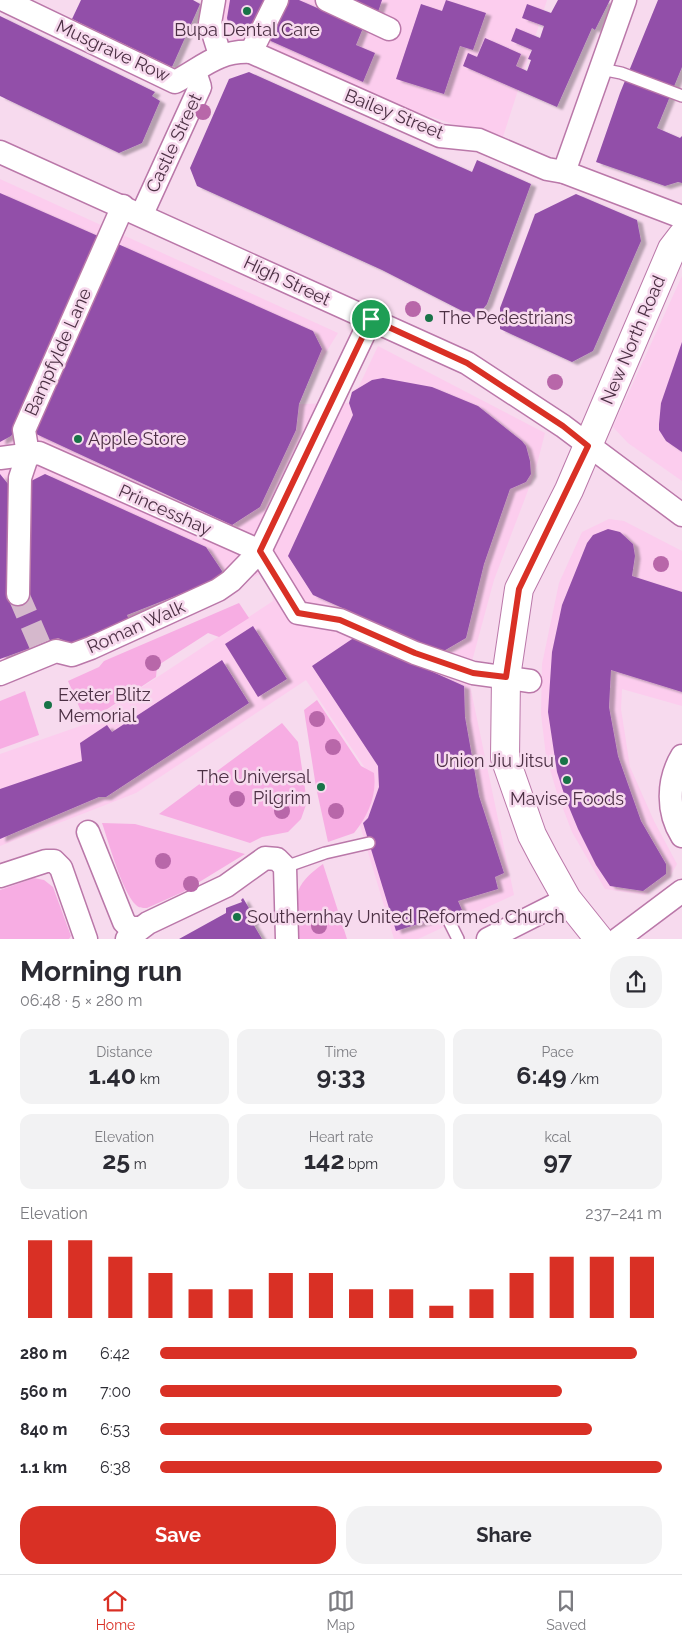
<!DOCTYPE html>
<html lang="en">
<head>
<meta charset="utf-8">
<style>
	:root { --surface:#fff; --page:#f2f2f3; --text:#2b2b33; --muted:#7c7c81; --line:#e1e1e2; --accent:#d93025 }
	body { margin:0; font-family:Raleway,sans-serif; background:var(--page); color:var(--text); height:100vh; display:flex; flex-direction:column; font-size:19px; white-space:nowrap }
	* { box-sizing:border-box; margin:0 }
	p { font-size:16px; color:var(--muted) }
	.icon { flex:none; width:28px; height:28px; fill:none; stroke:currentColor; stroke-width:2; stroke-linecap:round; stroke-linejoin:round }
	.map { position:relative; height:939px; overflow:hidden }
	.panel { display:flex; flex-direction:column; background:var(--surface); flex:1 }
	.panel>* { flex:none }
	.pin { position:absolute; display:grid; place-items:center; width:42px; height:42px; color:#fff; margin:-21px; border:2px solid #fff; border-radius:50%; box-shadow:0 1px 5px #0007 }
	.round { display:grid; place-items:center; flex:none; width:52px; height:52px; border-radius:20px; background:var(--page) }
	.headline { display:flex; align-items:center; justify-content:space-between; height:85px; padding:0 20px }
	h1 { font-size:28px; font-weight:700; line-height:38px }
	.metrics { display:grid; grid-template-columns:repeat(3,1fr); gap:8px; height:85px; padding:5px 20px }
	.metrics div { display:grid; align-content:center; border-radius:12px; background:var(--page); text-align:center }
	.metrics b { font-size:25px; font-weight:700 }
	.metrics small { font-size:14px; font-weight:400 }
	.metrics p { font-size:14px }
	.chart { height:140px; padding:10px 20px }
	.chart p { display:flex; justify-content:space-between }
	.chart svg { width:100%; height:90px; margin-top:5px; stroke:var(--accent); stroke-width:6 }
	.button { display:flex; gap:10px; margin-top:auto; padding:10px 20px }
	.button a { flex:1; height:58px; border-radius:20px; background:var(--accent); color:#fff; font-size:20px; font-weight:700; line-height:58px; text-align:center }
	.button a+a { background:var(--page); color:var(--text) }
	ul { padding:0 20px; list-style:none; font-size:16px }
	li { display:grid; grid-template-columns:80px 60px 1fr; align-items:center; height:38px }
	li i { height:12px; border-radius:6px; background:var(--accent) }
	.tab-bar { display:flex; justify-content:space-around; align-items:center; height:70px; border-top:1px solid var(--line); background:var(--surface); font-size:14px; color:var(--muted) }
	.tab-bar a { display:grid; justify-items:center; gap:2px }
	.tab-bar .selected { color:var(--accent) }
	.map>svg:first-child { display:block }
	.built { fill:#fccdee }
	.green { fill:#f7ade3 }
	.building { fill:#9250a9; filter:url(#shadow) }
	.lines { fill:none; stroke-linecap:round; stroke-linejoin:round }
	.street-tunnel { stroke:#d5b8cc; stroke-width:22; stroke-dasharray:22 11; stroke-linecap:butt }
	.lane-casing { stroke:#ba78a9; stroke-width:14 }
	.street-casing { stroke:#ba78a9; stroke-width:25 }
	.secondary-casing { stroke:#ba78a9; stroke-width:30 }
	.lane { stroke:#fff; stroke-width:11 }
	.street { stroke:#fff; stroke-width:22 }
	.secondary { stroke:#fff; stroke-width:28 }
	.tree { fill:#b867a9 }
	.route-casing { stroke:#fff; stroke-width:10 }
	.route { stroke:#d93025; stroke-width:6 }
	.poi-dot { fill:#187347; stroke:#f7daee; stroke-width:2 }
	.labels { text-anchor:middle; stroke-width:5; stroke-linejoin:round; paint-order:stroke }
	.poi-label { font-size:18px; fill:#4c3044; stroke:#f7daee; text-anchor:start }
	.street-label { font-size:18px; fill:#4c3044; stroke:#f7daee }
</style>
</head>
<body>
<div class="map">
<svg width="682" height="939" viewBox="0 0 682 939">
	<defs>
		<filter id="shadow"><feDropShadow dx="5.5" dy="3" stdDeviation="1" flood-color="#0004"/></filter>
	</defs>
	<rect width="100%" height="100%" fill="#f7daee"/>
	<!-- built -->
	<g class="built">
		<polygon points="223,0 547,0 502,140 410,110 310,67 238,45 221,28 221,6"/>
		<polygon points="0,179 338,333 307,383 299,404 349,403 352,392 359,386 378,346 545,433 535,472 494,580 468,676 514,895 418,939 394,939 359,822 373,780 306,680 136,793 0,846 0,754 86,724 273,601 270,578 263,573 76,648 0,665"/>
		<polygon points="682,276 682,481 628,443 613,427"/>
		<polygon points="609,519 624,521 682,551 682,706 622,689 621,709 630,767 654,821 677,864 670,877 645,895 605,889 572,832 557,793 546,756 541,714 542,664 559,583 582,532"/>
	</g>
	<!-- green -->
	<g class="green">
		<polygon points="239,603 249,618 219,637 208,633 157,666 156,677 86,723 68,681 99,667 104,661"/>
		<polygon points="25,691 39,735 0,749 0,701"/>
		<path d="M317 700 361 766 374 773C377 796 368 816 354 833L328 842 316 787 304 710Z"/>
		<polygon points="282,723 298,742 307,802 301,819 288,832 262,837 250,843 159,814"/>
		<path d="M102 823 135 824 245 854 183 892 147 908C142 908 139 908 136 905 122 892 109 843 102 823Z"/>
		<path d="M323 864 347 939H298C297 899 288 889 323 864Z"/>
		<polygon points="34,878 44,880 53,887 71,936 69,939 0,939 0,890"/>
	</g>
	<!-- building -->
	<g class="building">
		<polygon points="81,0 193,0 200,4 172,67 72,19"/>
		<polygon points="230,0 270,0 249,34 242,34 229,26 227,18"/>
		<polygon points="282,0 299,0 363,28 356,45 375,53 363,82 264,38"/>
		<polygon points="350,0 382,0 378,12"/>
		<polygon points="446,0 486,13 473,50 460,46 444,94 396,79 421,4 442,11"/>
		<polygon points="558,0 610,0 595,30 592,28 557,107 463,66 468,53 477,57 485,38 521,54 516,66 527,71 531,60 528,59 532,50 511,41 516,28 540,38 544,26 522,18 527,4 551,13"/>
		<polygon points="658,0 682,0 682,67 657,128 680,138 682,136 682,183 678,182 665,186 596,162 620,93"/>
		<polygon points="0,16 155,92 152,96 160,101 142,143 119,153 0,96"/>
		<polygon points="249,72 472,172 477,160 531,184 487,304 476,318 382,270 197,186 190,168 229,79"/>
		<polygon points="0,193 98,236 17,427 11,436 0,442"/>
		<polygon points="576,194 637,220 641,241 593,351 572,362 500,329 500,308 535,214"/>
		<polygon points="118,244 313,331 322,349 299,404 296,430 260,507 232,525 34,433"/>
		<polygon points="682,342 682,452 666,441 659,430 659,424 661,403"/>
		<polygon points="383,378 432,387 478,406 522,441 526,446 530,461 531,474 526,482 510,489 484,564 466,638 442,652 313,595 288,556 353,415 349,403 352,392 372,380"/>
		<polygon points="0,474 13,490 45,474 206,547 222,571 221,578 127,615 130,622 72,644 58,638 0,659"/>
		<polygon points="608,529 620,532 633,544 635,556 632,576 682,592 682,692 611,670 609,707 618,756 641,821 666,864 666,874 643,891 610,886 596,865 578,829 566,800 557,772 548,712 552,652 562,605 587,543 593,535"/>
		<polygon points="253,626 287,679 258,697 225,644"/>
		<polygon points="355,637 464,686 465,717 479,796 504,873 495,877 498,889 458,901 462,910 396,931 363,823 368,818 379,787 378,766 312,666"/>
		<polygon points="222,660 249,703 106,797 99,797 0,839 0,789 82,761 80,743 107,725 112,732"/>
		<polygon points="243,898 256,920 252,922 262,939 179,939 226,913 226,908 242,902 241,900"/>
	</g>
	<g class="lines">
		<!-- street-tunnel -->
		<polyline class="street-tunnel" points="18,594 40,645"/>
		<defs>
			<g id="lane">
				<polyline points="601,69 621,73 682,96"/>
				<polyline points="285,867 325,853 369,843"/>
				<polyline points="446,915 458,939"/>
			</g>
			<g id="street">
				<path d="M4 0 175 82C202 68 218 50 251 52L440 136 479 140 547 169 564 172 682 217"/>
				<polyline points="214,0 210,23 220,55"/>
				<polyline points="327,0 389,29"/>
				<polyline points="251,52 277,0"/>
				<polyline points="0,152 467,363 563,426 682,515"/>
				<polyline points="564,172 625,0"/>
				<polyline points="142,214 200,87 195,72"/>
				<polyline points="0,458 39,453 260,551 298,613 340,620 415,653 473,673 530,681"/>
				<polyline points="18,594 20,478 28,454 24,430 123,206"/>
				<polyline points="0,674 56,651 72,655 91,648 218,590 231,581 260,551 371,319"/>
				<path d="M682 756C667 781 667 812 682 836"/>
				<polyline points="88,832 124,922 130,928 139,928"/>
				<polyline points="0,876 46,861 54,861 61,868 86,939"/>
				<polyline points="127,939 148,923 226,886 265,858 277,859 285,867 287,939"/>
				<polyline points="488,939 567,899"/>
				<polyline points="618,939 682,891"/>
			</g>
			<polyline id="secondary" points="599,939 567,899 543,856 532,835 505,758 506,677 519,589 569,490 672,249 682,236"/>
		</defs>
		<!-- lane casing -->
		<use href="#lane" class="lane-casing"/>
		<!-- street casing -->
		<use href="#street" class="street-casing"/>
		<!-- secondary casing -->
		<use href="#secondary" class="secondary-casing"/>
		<!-- lane -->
		<use href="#lane" class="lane"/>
		<!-- street -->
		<use href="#street" class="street"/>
		<!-- secondary -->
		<use href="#secondary" class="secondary"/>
	</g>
	<!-- trees -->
	<g class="tree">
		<circle cx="203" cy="112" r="8"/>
		<circle cx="413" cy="309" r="8"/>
		<circle cx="555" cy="382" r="8"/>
		<circle cx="661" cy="564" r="8"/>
		<circle cx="153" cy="663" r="8"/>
		<circle cx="317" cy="719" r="8"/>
		<circle cx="333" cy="747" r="8"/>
		<circle cx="237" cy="799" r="8"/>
		<circle cx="282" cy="811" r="8"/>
		<circle cx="336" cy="811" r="8"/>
		<circle cx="163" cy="861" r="8"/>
		<circle cx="191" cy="884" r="8"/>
		<circle cx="319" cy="926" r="8"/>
	</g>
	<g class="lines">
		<defs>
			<polygon id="route" points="371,319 467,363 563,426 588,446 519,589 506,677 473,673 415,653 340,620 298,613 260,551"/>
		</defs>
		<!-- route casing -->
		<use href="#route" class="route-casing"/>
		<!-- route -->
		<use href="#route" class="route"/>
	</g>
	<!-- markers -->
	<g class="poi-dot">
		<circle cx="247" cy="11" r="5"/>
		<circle cx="429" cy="318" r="5"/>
		<circle cx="78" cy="439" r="5"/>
		<circle cx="48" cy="705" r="5"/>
		<circle cx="564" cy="761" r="5"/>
		<circle cx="567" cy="780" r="5"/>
		<circle cx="321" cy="787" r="5"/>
		<circle cx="237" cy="917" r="5"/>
	</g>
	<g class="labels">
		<!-- poi labels -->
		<g class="poi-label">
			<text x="247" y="36" text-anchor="middle">Bupa Dental Care</text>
			<text x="439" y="324">The Pedestrians</text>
			<text x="88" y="445">Apple Store</text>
			<text x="58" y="701">Exeter Blitz<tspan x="58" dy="21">Memorial</tspan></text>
			<text x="554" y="767" text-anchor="end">Union Jiu Jitsu</text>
			<text x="311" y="783" text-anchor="end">The Universal<tspan x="311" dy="21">Pilgrim</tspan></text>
			<text x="567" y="805" text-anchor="middle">Mavise Foods</text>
			<text x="247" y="923">Southernhay United Reformed Church</text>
		</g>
		<!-- street labels -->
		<g class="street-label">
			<text transform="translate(113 51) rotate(25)" y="6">Musgrave Row</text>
			<text transform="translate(394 114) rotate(22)" y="6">Bailey Street</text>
			<text transform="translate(174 143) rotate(-65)" y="6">Castle Street</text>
			<text transform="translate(287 281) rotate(25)" y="6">High Street</text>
			<text transform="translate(633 340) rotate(-67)" y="6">New North Road</text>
			<text transform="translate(58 352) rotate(-66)" y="6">Bampfylde Lane</text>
			<text transform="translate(165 510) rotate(24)" y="6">Princesshay</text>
			<text transform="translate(136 627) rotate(-24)" y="6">Roman Walk</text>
		</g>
	</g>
</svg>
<div class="pin" style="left:371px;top:319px;background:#1e9e55"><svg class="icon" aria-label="arrive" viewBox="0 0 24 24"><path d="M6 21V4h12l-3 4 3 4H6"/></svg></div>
</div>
<section class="panel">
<div class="headline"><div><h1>Morning run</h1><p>06:48 · 5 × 280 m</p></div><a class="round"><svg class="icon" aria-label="share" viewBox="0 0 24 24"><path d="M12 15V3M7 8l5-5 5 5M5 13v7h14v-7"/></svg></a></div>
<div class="metrics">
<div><p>Distance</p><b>1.40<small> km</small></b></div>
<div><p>Time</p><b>9:33</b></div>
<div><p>Pace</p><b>6:49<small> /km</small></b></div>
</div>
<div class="metrics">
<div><p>Elevation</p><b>25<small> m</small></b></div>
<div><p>Heart rate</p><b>142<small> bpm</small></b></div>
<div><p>kcal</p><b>97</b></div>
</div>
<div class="chart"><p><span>Elevation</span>237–241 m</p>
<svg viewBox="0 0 160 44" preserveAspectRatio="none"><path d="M5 44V6M15 44V6M25 44V14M35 44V22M45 44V30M55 44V30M65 44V22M75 44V22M85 44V30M95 44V30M105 44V38M115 44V30M125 44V22M135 44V14M145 44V14M155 44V14"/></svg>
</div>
<ul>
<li><b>280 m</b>6:42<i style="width:95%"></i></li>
<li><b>560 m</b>7:00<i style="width:80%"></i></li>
<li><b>840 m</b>6:53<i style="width:86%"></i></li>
<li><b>1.1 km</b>6:38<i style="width:100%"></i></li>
</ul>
<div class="button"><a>Save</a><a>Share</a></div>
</section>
<nav class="tab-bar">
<a class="selected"><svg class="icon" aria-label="home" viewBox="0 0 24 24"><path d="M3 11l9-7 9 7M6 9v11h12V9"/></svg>Home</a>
<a><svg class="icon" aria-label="map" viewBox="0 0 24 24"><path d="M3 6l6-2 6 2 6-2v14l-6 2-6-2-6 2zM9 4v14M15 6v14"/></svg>Map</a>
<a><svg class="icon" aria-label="saved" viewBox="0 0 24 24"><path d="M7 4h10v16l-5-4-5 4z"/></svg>Saved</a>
</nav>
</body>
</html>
